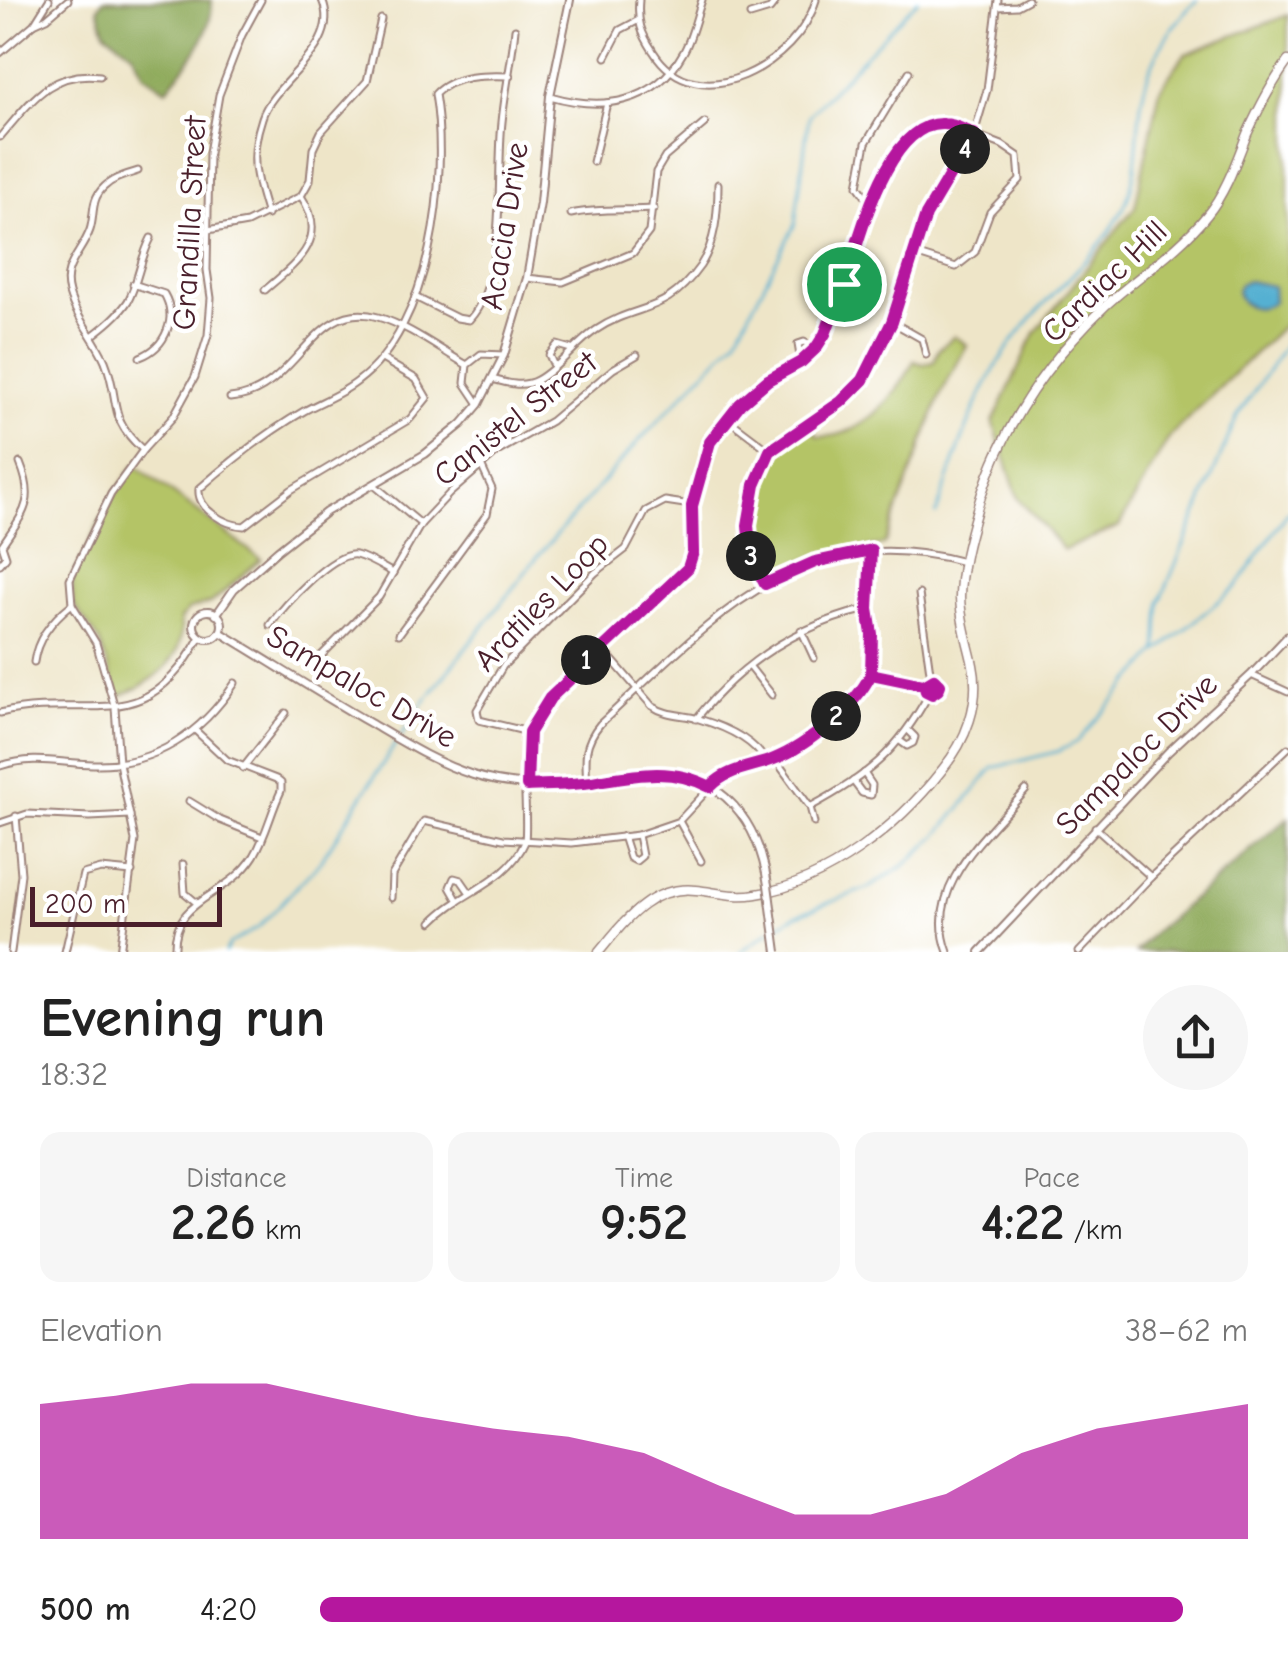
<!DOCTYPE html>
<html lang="en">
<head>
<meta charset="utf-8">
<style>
	:root { --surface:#fff; --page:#f6f6f6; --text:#222; --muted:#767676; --accent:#b5179e }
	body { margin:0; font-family:"Comic Neue",sans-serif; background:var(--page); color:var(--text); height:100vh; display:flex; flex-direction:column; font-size:38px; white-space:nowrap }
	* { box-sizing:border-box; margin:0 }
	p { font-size:32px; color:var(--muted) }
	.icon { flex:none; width:55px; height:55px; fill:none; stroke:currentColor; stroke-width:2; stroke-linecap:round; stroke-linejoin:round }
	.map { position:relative; height:952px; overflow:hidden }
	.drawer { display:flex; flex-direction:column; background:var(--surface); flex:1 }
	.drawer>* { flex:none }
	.scale { position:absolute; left:30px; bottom:25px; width:192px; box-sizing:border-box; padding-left:10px; border:5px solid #4a1f2b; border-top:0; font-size:28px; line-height:35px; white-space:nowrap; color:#4a1f2b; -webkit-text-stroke:8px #fff; paint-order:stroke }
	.pin { position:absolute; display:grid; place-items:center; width:85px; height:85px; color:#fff; margin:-42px; border:5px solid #fff; border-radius:50%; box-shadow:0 2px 10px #0007 }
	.km { position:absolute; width:50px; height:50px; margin:-25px; border-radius:50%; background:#222; color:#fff; font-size:28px; line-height:50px; text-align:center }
	.round { display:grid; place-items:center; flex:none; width:105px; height:105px; border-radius:52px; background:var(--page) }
	.headline { display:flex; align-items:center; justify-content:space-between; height:170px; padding:0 40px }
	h1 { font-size:55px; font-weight:600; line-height:75px }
	.figures { display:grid; grid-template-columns:repeat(3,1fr); gap:15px; height:170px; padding:10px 40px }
	.figures div { display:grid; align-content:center; border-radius:20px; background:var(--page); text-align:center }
	.figures b { font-size:50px; font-weight:600 }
	.figures small { font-size:28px; font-weight:400 }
	.figures p { font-size:28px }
	.chart { height:280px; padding:20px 40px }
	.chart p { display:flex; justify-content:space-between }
	.chart svg { width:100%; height:180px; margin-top:10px; fill:var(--accent); opacity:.7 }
	ul { padding:0 40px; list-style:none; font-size:32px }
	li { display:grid; grid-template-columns:160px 120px 1fr; align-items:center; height:75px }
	li i { height:25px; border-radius:12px; background:var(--accent) }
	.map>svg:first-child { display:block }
	.green { fill:#b4c466; stroke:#7f7248; stroke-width:2.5 }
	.forest { fill:#8faa5b; stroke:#6c6443; stroke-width:2.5 }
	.water { fill:#54b0d2; stroke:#4f687e; stroke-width:2.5 }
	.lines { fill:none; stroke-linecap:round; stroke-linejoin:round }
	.stream { stroke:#54b0d2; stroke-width:2.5 }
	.minor-casing { stroke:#9c827a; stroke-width:9 }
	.tertiary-casing { stroke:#9c827a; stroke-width:10 }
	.secondary-casing { stroke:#9c827a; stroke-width:11 }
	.minor { stroke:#fff; stroke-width:5 }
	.tertiary { stroke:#fff; stroke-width:6 }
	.secondary { stroke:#fff; stroke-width:8 }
	.tertiary-bridge-casing { stroke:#9c827a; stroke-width:10; stroke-linecap:butt }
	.tertiary-bridge { stroke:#fff; stroke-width:6 }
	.route-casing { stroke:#fff; stroke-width:20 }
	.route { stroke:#b5179e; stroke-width:12 }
	.labels { text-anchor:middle; stroke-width:9; stroke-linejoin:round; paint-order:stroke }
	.street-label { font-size:32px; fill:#4a1f2b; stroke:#fff }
</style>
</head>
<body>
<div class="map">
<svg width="1288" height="952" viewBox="0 0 1288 952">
	<rect width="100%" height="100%" fill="#fff"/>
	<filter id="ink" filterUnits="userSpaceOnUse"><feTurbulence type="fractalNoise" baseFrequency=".01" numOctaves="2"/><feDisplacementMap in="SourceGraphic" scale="20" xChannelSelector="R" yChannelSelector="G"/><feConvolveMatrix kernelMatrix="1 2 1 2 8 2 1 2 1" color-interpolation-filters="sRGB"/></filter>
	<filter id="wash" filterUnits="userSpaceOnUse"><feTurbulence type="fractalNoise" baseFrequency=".0048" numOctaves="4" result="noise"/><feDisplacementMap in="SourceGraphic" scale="40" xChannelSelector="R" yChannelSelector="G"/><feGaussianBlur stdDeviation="2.25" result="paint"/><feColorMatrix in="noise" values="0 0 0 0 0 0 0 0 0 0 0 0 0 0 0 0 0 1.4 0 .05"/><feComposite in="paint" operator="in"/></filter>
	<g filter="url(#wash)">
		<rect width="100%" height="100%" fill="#eee5c8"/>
		<!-- green -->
		<g class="green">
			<polygon points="1288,15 1288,321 1170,436 1119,526 1064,550 1018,498 993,422 1035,333 1135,207 1160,89 1185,54"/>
			<path d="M954 336 967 345 941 394 884 545 821 555 770 572C754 538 748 488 773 456 781 444 800 435 812 427L817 436C860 441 897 396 914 361L923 364 934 362 938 350Z"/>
			<path d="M135 465 261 559 211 603 189 609 180 619C188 660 152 683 118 697L99 640 73 604 72 578 113 496Z"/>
		</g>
		<!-- forest -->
		<g class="forest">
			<path d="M103 0H212C213 35 187 64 166 90L144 75 132 52 105 32 98 8Z"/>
			<polygon points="1288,818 1288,952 1136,952 1152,934"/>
		</g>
		<!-- water -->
		<path class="water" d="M1248 281 1273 286 1274 302C1260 312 1240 309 1237 290L1240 284Z"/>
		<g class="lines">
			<!-- stream -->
			<g class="stream">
				<path d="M936 514C959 449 978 382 1023 328 1054 289 1098 256 1122 211 1140 177 1135 136 1142 99 1148 62 1170 26 1197 0"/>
				<polyline points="1157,652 1160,602 1237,417 1288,341"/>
				<polyline points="401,736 420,707 538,556 637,443 736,339 795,224 809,115 918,0"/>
				<polyline points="778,926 795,916 870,887 905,865 937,836 993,768 1059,751 1077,742 1156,653 1236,587 1288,512"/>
				<polyline points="225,952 230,944 259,927 320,862 396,743"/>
				<polyline points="740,952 771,930"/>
			</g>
		</g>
	</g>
	<g filter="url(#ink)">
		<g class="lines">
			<defs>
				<g id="minor">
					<polyline points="49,0 34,24 47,18 68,0"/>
					<path d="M639 0C637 21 641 33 653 51 697 122 799 62 816 0"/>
					<polyline points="998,7 1017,6 1028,0"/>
					<polyline points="750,15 770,9 777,0"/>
					<polyline points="0,53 34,24"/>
					<polyline points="606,57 620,30 637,21"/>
					<path d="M550 96C602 111 654 105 683 53 692 38 696 17 702 0"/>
					<path d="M0 137C29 104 51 69 100 76"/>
					<polyline points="593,162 607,103"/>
					<path d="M138 171C126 175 113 178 104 187 90 200 95 215 90 230 82 253 61 266 69 293 76 318 95 338 105 361 121 401 106 417 143 450"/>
					<polyline points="871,204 858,186 866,143 909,72"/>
					<path d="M571 214C598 208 626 211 654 209"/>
					<path d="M267 215C255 177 249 157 262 118 274 80 343 47 322 0"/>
					<polyline points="208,230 247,223 301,196 310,180 313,149 321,132 367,81 381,19"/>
					<polyline points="527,278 563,282 633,253 649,232 656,172 665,157 705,123"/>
					<path d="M133 284 164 294C178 318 166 347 140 357"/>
					<path d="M265 290C298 262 330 239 301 196"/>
					<path d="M415 297 457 318 469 320C508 278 496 176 502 122 505 91 512 60 515 29"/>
					<polyline points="838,303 826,288 835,283 845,285"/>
					<polyline points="892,322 922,339 926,355"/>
					<path d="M92 336C105 326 119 315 128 301 138 283 140 259 151 238"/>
					<path d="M382 359 416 379 427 398 410 419 291 490 244 526C225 525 197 509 199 489 232 460 266 433 304 411 322 401 342 394 358 381 431 328 449 177 435 94 453 75 485 75 510 76"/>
					<polyline points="801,362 798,344 804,342 814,347"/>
					<polyline points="554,366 549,355 557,345 571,349"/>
					<path d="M492 379C506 383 522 388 537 380 559 368 575 344 596 330 638 302 664 317 700 266 716 242 718 212 718 184"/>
					<path d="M230 398C298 393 311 297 378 317 409 326 439 349 467 365"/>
					<polyline points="479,404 465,383 467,365 481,354 504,355"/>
					<polyline points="729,420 770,451"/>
					<polyline points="374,485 421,524"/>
					<path d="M0 564 6 557 2 545C24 512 36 502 20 463"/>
					<polyline points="765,584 751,557 748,525 755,485 770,451 841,402 863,380 877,355 892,322 926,215 974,134 987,90 998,0"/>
					<polyline points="919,594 931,679"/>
					<path d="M270 625C283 607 333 551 356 555 368 558 382 567 393 573"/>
					<polyline points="801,630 814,658"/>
					<polyline points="399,634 487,514 492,489 481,465"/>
					<path d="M601 647 652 706C667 716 682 714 699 719 722 726 754 739 766 762"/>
					<path d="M34 662C37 637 53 619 72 604"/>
					<polyline points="315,662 379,597 421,524 450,493 497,452 551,421 613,369 637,355"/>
					<polyline points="750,667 772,695"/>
					<polyline points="871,674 924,685"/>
					<polyline points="1251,675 1288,692"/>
					<path d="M0 713C91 692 144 740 200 637"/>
					<path d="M696 719C741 663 798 625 867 609"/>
					<polyline points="529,732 479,720 477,710 503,666 595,573 626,549 646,511 665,501 691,505"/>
					<polyline points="900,741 907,746 913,743 915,737 909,731"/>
					<polyline points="775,759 810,807 814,823"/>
					<path d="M0 766C36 755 57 763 93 764 155 766 202 733 235 683"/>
					<polyline points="243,768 286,713"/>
					<polyline points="853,781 862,793 871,795 872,785 864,773"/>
					<path d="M587 783C585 758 584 743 600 724 711 621 798 517 964 562"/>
					<polyline points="189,801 220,820 262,837"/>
					<path d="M810 807C868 776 898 751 929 694L939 690V685L934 679 924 685 929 694"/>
					<polyline points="679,821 701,861"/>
					<polyline points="0,823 27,814 90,817 130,815"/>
					<polyline points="1095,827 1151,877"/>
					<polyline points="623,836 630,858 636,861 642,856 638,835"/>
					<polyline points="183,864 185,893 197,903"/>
					<polyline points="391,898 392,875 424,821 503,839 572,843 638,835 679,821 719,778 775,759 800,744 853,702 865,688 871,674 873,655 868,609 871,551"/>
					<polyline points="458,901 450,887 454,878 461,880 470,893"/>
					<path d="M432 922C461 891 507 883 525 842 528 808 520 768 529 734 544 679 646 611 688 569L693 552 691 505 711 442 739 405 768 381 801 362 825 333 886 167 910 138 928 127 945 123 1002 145 1018 156 1020 180 990 212 975 252 956 267 915 254"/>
					<polyline points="11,952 21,874 16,816"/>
					<polyline points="65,952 83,874 101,869 132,872"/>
					<polyline points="120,952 135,840 119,763 115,708 96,643 72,604 70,579 111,494 143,450 173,417 195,377 208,335 211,298 207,270 209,153 219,95 242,35 261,0"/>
					<path d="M175 952C172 896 226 900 254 856 266 836 271 812 281 791V783L276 779 227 760 196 731"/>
					<path d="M948 952C923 886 987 836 1026 790"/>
					<polyline points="1079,952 1151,877 1288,748"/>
				</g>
				<g id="tertiary">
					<circle cx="208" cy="625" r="14"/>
					<polyline points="216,615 234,589 278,550 326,512 425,454 462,424 479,404 504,355 527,278 540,203 550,96 570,0"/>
					<path d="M220 632C270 662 320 694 370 723 404 743 436 763 473 775 510 787 548 787 587 783 609 780 632 773 655 772 723 772 759 823 768 885"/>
					<polyline points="980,952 1168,752 1251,675 1288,636"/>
				</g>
				<path id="secondary" d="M599 952C625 921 651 885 696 890 716 892 736 898 756 894 828 883 898 826 942 770 966 741 981 703 973 665 968 642 961 622 960 598 960 569 969 537 977 509 1000 430 1046 362 1105 306 1139 275 1178 251 1207 215 1226 192 1236 162 1247 134 1259 108 1271 84 1288 61"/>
			</defs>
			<!-- minor casing -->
			<use href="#minor" class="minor-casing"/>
			<!-- tertiary casing -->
			<use href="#tertiary" class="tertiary-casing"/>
			<!-- secondary casing -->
			<use href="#secondary" class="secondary-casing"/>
			<!-- minor -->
			<use href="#minor" class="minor"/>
			<!-- tertiary -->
			<use href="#tertiary" class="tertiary"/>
			<!-- secondary -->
			<use href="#secondary" class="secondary"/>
			<defs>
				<polyline id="tertiary-bridge" points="768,885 777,952"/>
			</defs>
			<!-- tertiary-bridge casing -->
			<use href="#tertiary-bridge" class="tertiary-bridge-casing"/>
			<!-- tertiary-bridge -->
			<use href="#tertiary-bridge" class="tertiary-bridge"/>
		</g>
	</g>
	<g class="lines" filter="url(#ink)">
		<defs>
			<path id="route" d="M844 284 825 334 816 348 801 362 768 380 740 404 710 442 692 506 693 552 688 568 550 698 529 732 527 786C548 785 570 785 592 782 634 775 671 766 710 787 728 768 751 768 774 759 807 746 856 706 871 674L924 685 926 691 932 694 938 690 940 685 934 679 924 685 871 674 872 634 868 609 871 550 815 562 765 584 751 558 748 525 755 485 770 451 841 402 863 380 892 322 926 215 974 134C966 131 954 124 944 124 886 120 859 243 844 284"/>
		</defs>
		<!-- route casing -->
		<use href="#route" class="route-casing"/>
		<!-- route -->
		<use href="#route" class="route"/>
	</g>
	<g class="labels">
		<!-- street labels -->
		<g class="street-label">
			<text transform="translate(189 223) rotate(-87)" y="11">Grandilla Street</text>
			<text transform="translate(504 226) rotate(-81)" y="11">Acacia Drive</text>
			<text transform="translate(1104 281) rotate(-44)" y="11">Cardiac Hill</text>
			<text transform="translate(515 418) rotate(-38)" y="11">Canistel Street</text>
			<text transform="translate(541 602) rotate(-46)" y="11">Aratiles Loop</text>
			<text transform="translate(362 686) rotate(30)" y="11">Sampaloc Drive</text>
			<text transform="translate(1136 754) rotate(-45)" y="11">Sampaloc Drive</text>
		</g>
	</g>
</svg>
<div class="scale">200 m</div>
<div class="pin" style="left:844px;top:284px;background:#1e9e55"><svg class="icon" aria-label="arrive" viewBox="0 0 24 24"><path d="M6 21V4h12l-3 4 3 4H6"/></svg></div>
<b class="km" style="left:586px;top:660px">1</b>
<b class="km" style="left:836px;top:716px">2</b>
<b class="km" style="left:751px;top:556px">3</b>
<b class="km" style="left:965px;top:149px">4</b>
</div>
<section class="drawer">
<div class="headline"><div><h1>Evening run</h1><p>18:32</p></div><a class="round"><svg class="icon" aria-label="share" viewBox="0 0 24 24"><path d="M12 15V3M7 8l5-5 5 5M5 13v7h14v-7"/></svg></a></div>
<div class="figures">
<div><p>Distance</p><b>2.26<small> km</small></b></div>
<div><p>Time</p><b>9:52</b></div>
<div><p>Pace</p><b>4:22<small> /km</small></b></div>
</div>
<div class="chart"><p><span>Elevation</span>38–62 m</p>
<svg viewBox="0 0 160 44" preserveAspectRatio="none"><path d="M0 44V11L10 9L20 6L30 6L40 10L50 14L60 17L70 19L80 23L90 31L100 38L110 38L120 33L130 23L140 17L150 14L160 11V44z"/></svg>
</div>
<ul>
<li><b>500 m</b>4:20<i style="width:93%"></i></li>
</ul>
</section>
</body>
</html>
